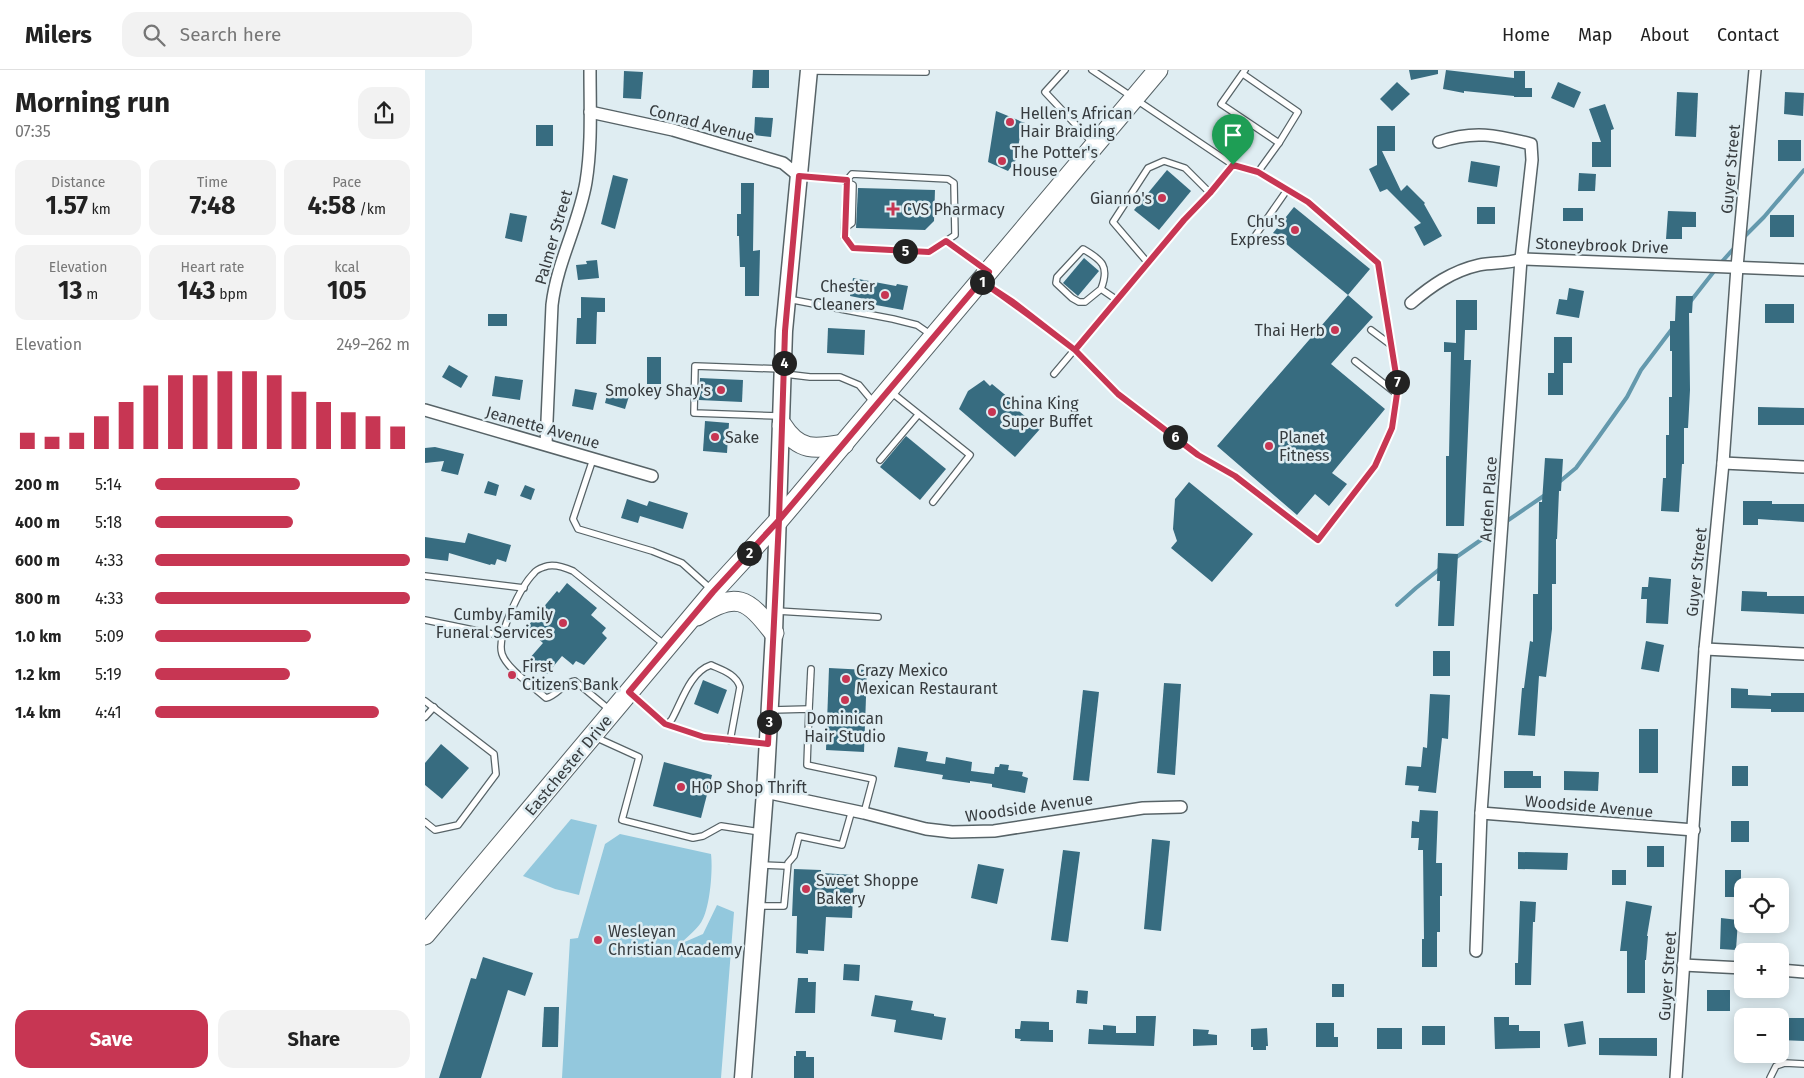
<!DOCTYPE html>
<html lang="en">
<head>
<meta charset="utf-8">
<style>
	:root { --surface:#fff; --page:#f2f2f2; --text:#222; --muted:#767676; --line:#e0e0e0; --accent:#c73653 }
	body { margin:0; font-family:"Fira Sans",sans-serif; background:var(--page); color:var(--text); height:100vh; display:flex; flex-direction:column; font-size:19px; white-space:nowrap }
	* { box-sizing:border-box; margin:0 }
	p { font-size:16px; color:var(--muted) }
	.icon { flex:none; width:28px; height:28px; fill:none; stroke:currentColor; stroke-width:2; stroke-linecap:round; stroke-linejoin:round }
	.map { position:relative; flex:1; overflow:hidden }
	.drawer { display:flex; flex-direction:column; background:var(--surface); width:425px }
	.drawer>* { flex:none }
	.buttons { position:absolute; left:1309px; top:808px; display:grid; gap:10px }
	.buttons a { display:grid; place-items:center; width:55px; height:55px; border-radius:10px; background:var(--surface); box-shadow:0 2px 12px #0003; font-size:25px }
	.pin { position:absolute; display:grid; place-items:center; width:42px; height:42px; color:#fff; margin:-51px -21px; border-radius:50% 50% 50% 0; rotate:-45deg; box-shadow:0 0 5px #0007 }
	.pin .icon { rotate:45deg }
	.km { position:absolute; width:25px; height:25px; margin:-12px; border-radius:50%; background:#222; color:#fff; font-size:14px; line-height:25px; text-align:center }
	.round { display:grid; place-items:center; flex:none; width:52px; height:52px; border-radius:15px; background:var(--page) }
	.overview { display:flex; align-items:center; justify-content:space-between; height:85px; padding:0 15px }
	h1 { font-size:28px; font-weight:700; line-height:38px }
	.stats { display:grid; grid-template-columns:repeat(3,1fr); gap:8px; height:85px; padding:5px 15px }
	.stats div { display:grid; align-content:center; border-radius:12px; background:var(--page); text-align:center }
	.stats b { font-size:25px; font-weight:700 }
	.stats small { font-size:14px; font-weight:400 }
	.stats p { font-size:14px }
	.chart { height:140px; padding:10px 15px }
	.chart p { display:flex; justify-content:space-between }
	.chart svg { width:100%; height:90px; margin-top:5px; stroke:var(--accent); stroke-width:6 }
	.primary-button { display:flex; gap:10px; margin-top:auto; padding:10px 15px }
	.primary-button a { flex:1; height:58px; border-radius:15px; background:var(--accent); color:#fff; font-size:20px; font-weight:700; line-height:58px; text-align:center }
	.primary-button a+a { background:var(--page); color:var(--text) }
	ul { padding:0 15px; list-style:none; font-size:16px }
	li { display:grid; grid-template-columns:80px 60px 1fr; align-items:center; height:38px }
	li i { height:12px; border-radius:6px; background:var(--accent) }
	header { display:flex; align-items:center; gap:30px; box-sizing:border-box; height:70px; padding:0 25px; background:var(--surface); border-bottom:1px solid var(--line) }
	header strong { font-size:24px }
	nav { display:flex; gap:28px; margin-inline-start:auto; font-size:18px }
	.search { width:350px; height:45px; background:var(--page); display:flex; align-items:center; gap:12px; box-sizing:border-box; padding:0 18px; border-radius:15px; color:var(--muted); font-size:19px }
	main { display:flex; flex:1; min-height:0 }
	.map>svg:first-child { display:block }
	.green { fill:#93c8dd }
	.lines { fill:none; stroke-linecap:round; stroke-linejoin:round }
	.stream { stroke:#6499ad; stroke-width:4 }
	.building { fill:#376c80 }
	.lane-casing { stroke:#576367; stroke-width:8 }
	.street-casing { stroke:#576367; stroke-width:14 }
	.secondary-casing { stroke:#576367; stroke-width:19 }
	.primary-casing { stroke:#576367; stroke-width:21 }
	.lane { stroke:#fff; stroke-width:5.5 }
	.street { stroke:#fff; stroke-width:11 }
	.secondary { stroke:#fff; stroke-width:16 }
	.primary { stroke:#fff; stroke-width:19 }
	.route-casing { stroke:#fff; stroke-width:10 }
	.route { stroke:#c73653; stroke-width:6 }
	.poi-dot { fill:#c73653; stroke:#dfedf2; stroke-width:2 }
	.labels { text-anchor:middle; stroke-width:5; stroke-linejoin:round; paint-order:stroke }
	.poi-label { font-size:16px; fill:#373c3f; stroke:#dfedf2; text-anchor:start }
	.street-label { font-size:16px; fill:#373c3f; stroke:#dfedf2 }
</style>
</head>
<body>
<header>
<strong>Milers</strong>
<div class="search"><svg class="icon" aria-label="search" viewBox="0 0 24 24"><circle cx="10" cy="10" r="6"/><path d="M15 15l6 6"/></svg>Search here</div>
<nav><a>Home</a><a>Map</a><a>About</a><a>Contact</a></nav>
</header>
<main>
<section class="drawer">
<div class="overview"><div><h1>Morning run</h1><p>07:35</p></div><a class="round"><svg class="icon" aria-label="share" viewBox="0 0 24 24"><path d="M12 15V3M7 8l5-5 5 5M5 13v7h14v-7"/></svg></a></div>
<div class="stats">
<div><p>Distance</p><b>1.57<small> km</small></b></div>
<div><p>Time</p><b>7:48</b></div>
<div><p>Pace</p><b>4:58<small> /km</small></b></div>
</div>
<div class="stats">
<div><p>Elevation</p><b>13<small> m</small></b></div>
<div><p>Heart rate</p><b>143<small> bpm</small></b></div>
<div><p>kcal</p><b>105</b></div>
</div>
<div class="chart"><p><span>Elevation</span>249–262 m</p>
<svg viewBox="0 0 160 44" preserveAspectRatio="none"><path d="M5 44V36M15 44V38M25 44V36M35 44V28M45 44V21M55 44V13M65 44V8M75 44V8M85 44V6M95 44V6M105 44V8M115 44V16M125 44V21M135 44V26M145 44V28M155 44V33"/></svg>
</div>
<ul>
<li><b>200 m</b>5:14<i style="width:57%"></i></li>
<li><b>400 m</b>5:18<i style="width:54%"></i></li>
<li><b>600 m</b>4:33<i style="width:100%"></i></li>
<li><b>800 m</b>4:33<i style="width:100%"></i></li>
<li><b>1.0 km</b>5:09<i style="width:61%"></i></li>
<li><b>1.2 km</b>5:19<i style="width:53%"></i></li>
<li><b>1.4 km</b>4:41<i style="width:88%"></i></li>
</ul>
<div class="primary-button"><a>Save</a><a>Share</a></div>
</section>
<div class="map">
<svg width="1379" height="1008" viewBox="0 0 1379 1008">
	<rect width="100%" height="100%" fill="#dfedf2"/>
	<!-- green -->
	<g class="green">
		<polygon points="146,749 172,755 154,825 130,819 98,806"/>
		<path d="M195 764 286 784C288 800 285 841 275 854 270 861 262 867 255 874L278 864 292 835 309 842 296 1008H137L145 869 153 868 180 774Z"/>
	</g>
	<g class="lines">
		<!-- stream -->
		<g class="stream">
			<polyline points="1317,169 1339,147 1379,100"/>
			<polyline points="1265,232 1294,195 1311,176"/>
			<polyline points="1133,413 1151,398 1170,372 1202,327 1216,300 1247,259"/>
			<polyline points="1079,453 1120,425"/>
			<polyline points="1030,488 1073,458"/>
			<polyline points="972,535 991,518 1016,498"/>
		</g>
	</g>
	<!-- building -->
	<g class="building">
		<polygon points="328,0 344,0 344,18 327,18"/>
		<polygon points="984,0 1013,0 1013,4 986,10"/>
		<polygon points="1021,0 1089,8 1089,1 1100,1 1100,18 1107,18 1107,27 1089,27 1089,26 1039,21 1039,23 1018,19"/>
		<polygon points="199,1 218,2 216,29 198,28"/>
		<polygon points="972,12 985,24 967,41 955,29"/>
		<polygon points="1133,12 1156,22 1149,38 1126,28"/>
		<polygon points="1252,22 1273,23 1271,67 1250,66"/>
		<polygon points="1360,22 1379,23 1378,46 1359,44"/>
		<polygon points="1180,34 1189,59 1186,60 1186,97 1167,97 1167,72 1176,72 1164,39"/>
		<polygon points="571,41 600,53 598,66 595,66 591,90 583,101 563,92"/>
		<polygon points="330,47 348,48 346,67 329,65"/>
		<rect x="111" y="55" width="17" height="21"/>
		<polygon points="952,56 970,56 970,81 957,81 976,121 982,115 1000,133 999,134 1017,166 999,176 989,157 996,153 962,119 955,122 944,99 952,95"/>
		<rect x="1353" y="70" width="23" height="21"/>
		<polygon points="1046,91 1075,96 1072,117 1043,112"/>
		<polygon points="742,100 766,121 734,160 709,140"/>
		<polygon points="1154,103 1171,104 1170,121 1153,121"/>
		<polygon points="188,105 203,109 190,159 176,154"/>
		<polygon points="316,113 329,113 328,181 335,180 334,226 320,226 320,197 315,197 314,166 312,166 312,144 316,144"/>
		<polygon points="433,118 510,120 509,151 500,160 431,158"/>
		<polygon points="869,137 945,199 923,225 848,163"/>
		<rect x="1052" y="137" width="18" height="17"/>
		<rect x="1138" y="138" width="20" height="13"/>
		<polygon points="1243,141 1271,142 1271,157 1257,157 1257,169 1241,169"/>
		<polygon points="85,143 102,146 97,172 80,168"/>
		<rect x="1345" y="145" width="24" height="22"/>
		<polygon points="659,188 674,201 653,226 638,213"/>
		<polygon points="172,190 174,208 153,210 151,195 162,194 161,191"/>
		<polygon points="428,208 471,216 472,214 483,216 478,240 440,233 440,229 425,226"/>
		<polygon points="1144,218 1159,221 1154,248 1131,244 1134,229 1142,230"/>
		<polygon points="923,225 948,247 906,294 960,339 907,403 922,414 904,436 890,424 872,445 792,376"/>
		<polygon points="1251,226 1268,226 1267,243 1264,243 1265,320 1263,358 1259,358 1259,394 1257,394 1254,442 1236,441 1238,408 1241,408 1241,365 1244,365 1244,327 1247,327 1247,281 1245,281 1245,251 1250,251"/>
		<polygon points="156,227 180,228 180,242 172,242 171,274 151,274 152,248 156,248"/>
		<polygon points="1031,230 1052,230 1052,260 1040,260 1039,290 1046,290 1039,456 1021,456 1021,386 1024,386 1026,282 1019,282 1019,272 1031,273"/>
		<rect x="1340" y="234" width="29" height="19"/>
		<rect x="63" y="244" width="19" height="12"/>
		<polygon points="403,258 440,260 439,285 402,283"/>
		<polygon points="1129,267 1147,267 1147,293 1138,293 1138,325 1123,325 1123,303 1129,303"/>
		<rect x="222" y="287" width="14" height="27"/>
		<polygon points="24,295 43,306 36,318 17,307"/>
		<polygon points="70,306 98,310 95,330 67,326"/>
		<polygon points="275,308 318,310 317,332 274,330"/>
		<polygon points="559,310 565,316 567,314 590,333 588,336 615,359 590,387 534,339 543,321"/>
		<polygon points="184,317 205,323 200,339 180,333"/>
		<polygon points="150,319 172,323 168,340 147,336"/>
		<polygon points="1333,337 1379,338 1379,355 1333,355"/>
		<polygon points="280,351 304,353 302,383 278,381"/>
		<polygon points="481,366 521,399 495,430 455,397"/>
		<polygon points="10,377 39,384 33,405 16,401 19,391 0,393 0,378"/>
		<polygon points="1120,388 1138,389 1136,421 1134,421 1132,469 1131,469 1131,514 1127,514 1127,559 1121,607 1114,606 1110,666 1093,665 1097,618 1099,618 1105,571 1108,572 1108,524 1113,524 1114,432 1117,432"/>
		<polygon points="63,411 74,415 71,426 59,423"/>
		<polygon points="764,412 828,464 787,512 746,478 752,471 748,459 750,429"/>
		<polygon points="100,415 110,419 106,430 95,426"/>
		<polygon points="202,429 222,436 224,431 263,443 258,459 215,446 213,453 196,448"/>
		<polygon points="1318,431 1347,431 1347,434 1379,434 1379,452 1333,449 1333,455 1318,455"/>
		<polygon points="43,463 86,475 81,492 72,489 70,495 66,494 65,495 24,483 23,491 0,488 0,467 40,473"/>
		<polygon points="1013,483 1033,484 1029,556 1013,556 1015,511 1012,511"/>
		<polygon points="1224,507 1246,509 1243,554 1221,553 1222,529 1216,529 1217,517 1223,517"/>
		<polygon points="142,513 172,538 166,545 181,558 177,563 182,568 159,595 151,591 148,595 137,586 122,604 104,589 118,573 101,558 132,521 134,523"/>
		<polygon points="1317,521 1342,522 1342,526 1379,526 1379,544 1316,541"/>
		<polygon points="1221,571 1239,575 1234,602 1216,599"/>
		<rect x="1008" y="581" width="17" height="25"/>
		<polygon points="404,598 442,600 439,682 401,680"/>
		<polygon points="278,610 302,620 293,644 269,634"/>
		<polygon points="739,613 756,614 750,705 732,703"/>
		<polygon points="1306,618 1323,619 1323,625 1346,626 1346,623 1379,623 1379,642 1346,642 1346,639 1306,638"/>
		<polygon points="658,620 674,622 664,711 648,710"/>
		<polygon points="1005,624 1025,625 1023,669 1017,668 1011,723 993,721 994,716 980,715 982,696 996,697 998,677 1002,678"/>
		<rect x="1214" y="659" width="19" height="44"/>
		<polygon points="16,674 44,698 17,729 0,715 0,693"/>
		<polygon points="473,677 503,682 501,691 520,694 521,687 547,692 546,701 569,704 570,697 574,697 575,694 584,695 583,700 598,702 597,706 603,708 600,723 567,717 567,714 545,711 545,713 517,709 518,705 469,697"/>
		<polygon points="239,692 287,705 276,748 228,736"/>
		<rect x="1307" y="696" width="16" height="20"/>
		<polygon points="1079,701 1108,701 1108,706 1116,706 1116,718 1079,718"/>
		<polygon points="1139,701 1174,702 1173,721 1139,720"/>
		<polygon points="995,740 1013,741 1011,793 1017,793 1017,826 1015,826 1015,862 1012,862 1012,897 997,897 997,869 999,869 998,780 993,780 994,768 986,768 987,751 994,752"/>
		<rect x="1306" y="751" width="18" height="21"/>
		<polygon points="727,769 745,771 736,861 719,859"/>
		<rect x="1222" y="776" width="17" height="21"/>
		<polygon points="638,780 655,782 643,872 626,870"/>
		<polygon points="1093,782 1143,783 1142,800 1093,799"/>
		<polygon points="553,794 579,799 572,834 546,828"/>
		<polygon points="369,799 396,800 396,803 429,805 427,848 401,847 399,881 383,880 383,884 371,883 372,846 367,846"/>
		<rect x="1187" y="800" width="14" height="15"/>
		<rect x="1300" y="800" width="16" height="27"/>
		<polygon points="1095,831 1111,832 1110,852 1108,852 1106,915 1090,915 1090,893 1093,893"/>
		<polygon points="1201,831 1227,836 1222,866 1223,866 1221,890 1220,890 1220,923 1202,923 1202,881 1195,881"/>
		<polygon points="1296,848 1313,850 1311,880 1295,879"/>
		<polygon points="58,887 108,903 100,926 83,920 56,1008 14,1008 46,908 51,909"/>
		<polygon points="419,894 435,895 434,911 418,910"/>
		<polygon points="373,908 383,908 383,912 391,912 390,943 370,943"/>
		<rect x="907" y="914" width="12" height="13"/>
		<polygon points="652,920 663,921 662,934 651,933"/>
		<rect x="1282" y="920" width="23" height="21"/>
		<polygon points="450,925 488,931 486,940 509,944 509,946 521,948 517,970 469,962 471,950 446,946"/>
		<polygon points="119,937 134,937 133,977 117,977"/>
		<polygon points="711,946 731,946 729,976 663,974 664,959 678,960 678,955 691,956 691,963 711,963"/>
		<polygon points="1069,947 1084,947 1084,955 1094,955 1094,961 1115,961 1115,978 1070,979"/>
		<polygon points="1355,948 1379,948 1379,971 1355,970"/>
		<polygon points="596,951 624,952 624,960 628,960 628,972 595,971 596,969 590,968 590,959 595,959"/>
		<polygon points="1158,951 1161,974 1143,977 1139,954"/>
		<polygon points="891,953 909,953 909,967 913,967 913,977 891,977"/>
		<rect x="997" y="956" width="23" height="19"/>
		<polygon points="842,958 843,976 841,976 841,980 828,980 828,977 826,977 826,959"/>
		<rect x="952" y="958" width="25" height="21"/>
		<polygon points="768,959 784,960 783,964 792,965 792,975 768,976"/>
		<polygon points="1174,968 1232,968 1232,986 1174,985"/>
		<polygon points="371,981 381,981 381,987 389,987 389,1008 369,1008 369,986 371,986"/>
	</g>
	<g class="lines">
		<defs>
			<g id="lane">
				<polyline points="640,0 620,22 668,73"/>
				<polyline points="820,0 796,34 854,73"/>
				<polyline points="386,1 501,2"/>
				<polyline points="818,4 873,42 854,73 833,102"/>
				<polyline points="375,106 422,110 419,167 428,178 505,182 521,171 562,201"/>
				<polyline points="422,110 427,104 523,109 529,113 530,165 521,171"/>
				<polyline points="420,158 427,153 428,115 422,112"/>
				<polyline points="830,166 862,120"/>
				<polyline points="723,193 688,152 723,98 739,91 760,98 785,123"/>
				<polyline points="558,212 588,232 650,280 693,324 773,385 810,406 893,470 950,396 967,357 973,317 953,193 883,132 833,102 808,95"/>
				<path d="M676 219 660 232H654L647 228 631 213 632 207 658 179C677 190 685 196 676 219L692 230"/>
				<polyline points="363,229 468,249 492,255 505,264"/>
				<polyline points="946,260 966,275"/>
				<polyline points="930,291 972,324"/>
				<polyline points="360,304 385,307 415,307 434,315 449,333"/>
				<polyline points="629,304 759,150 785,123 808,95 667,0"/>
				<polyline points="466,322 545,385 508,432"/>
				<polyline points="354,346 269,343 270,296 356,299"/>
				<polyline points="168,389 148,449 153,459 227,481 257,493 287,520"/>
				<polyline points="455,390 493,345"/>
				<polyline points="0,506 99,518"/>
				<polyline points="352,541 453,547"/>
				<polyline points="0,550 77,566"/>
				<polyline points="207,624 240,654 279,667 341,674"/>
				<polyline points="0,631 69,684 71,704 33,755 10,760 0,752"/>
				<polyline points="384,639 386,599"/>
				<polyline points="347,640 384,639 382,695 448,709 439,743"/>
				<path d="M186 641 150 611C139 612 132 626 121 628 109 617 82 599 77 584 71 566 96 516 109 503 111 500 116 498 119 497 128 493 139 497 148 501L240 575"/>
				<polyline points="0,647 9,637"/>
				<path d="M242 655 247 649C257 631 265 602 286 595 297 600 311 604 315 617L305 671"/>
				<polyline points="170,667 214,687 197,750 268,768 278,766 296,756 335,762"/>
				<polyline points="337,795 362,796"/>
				<polyline points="334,836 359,836 363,793 369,786 374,766 417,775 427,740"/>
				<polyline points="1345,1008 1351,996 1360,993 1379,994"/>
			</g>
			<g id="street">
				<polyline points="165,42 248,60 358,93 374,106"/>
				<path d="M1014 72C1049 60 1071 65 1106 74L1107 90 1096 189 1056 743 1051 881"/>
				<path d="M986 233C1006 216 1027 201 1054 195 1068 192 1082 194 1096 189L1379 200"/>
				<polyline points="0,340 227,406"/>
				<path d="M121 374 127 235C132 192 154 154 161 112 167 75 165 37 165 0"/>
				<polyline points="1298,393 1379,397"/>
				<polyline points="1280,579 1379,584"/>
				<polyline points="340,722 439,743 501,759 527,762 569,761 718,738 756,737"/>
				<polyline points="1056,743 1269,760"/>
				<polyline points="1258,895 1318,898"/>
				<polyline points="1355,900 1379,902"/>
				<polyline points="1251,1008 1280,579 1298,393 1312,197 1330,0"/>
			</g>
			<polyline id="secondary" points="318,1008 340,722 349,563 359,261 384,0"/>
			<g id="primary">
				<path d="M357 355C374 382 390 379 419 374"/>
				<path d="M272 546C312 521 322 528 349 563"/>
				<polyline points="0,865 288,522 354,450 733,0"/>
			</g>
		</defs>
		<!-- lane casing -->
		<use href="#lane" class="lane-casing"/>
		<!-- street casing -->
		<use href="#street" class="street-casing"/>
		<!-- secondary casing -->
		<use href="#secondary" class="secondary-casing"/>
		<!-- primary casing -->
		<use href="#primary" class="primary-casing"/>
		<!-- lane -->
		<use href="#lane" class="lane"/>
		<!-- street -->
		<use href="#street" class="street"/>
		<!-- secondary -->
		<use href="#secondary" class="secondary"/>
		<!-- primary -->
		<use href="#primary" class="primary"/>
	</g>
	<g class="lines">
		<defs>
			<path id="route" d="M808 95 785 123 759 150 650 280C619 256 588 233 556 211L354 450 288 522 204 622 240 654 279 667 343 674 354 450 360 261 374 106 422 110 420 167 428 178 504 182 521 171 564 202 556 211 588 232 650 280 693 324 773 385 810 406 893 470 950 396 967 358 973 317 953 193 883 132 833 102 808 95"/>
		</defs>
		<!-- route casing -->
		<use href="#route" class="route-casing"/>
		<!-- route -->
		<use href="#route" class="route"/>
	</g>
	<!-- markers -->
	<g class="poi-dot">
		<circle cx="585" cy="52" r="5"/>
		<circle cx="577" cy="91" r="5"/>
		<circle cx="737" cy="128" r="5"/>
		<path d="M465.5 131.5h5v5h5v5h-5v5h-5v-5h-5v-5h5z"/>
		<circle cx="870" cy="160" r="5"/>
		<circle cx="460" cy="225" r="5"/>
		<circle cx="910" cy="260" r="5"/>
		<circle cx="296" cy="320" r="5"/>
		<circle cx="567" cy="342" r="5"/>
		<circle cx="290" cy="367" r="5"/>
		<circle cx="844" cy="376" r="5"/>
		<circle cx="138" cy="553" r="5"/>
		<circle cx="87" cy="605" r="5"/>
		<circle cx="421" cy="609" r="5"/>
		<circle cx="420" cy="630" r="5"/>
		<circle cx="256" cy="717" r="5"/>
		<circle cx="381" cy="819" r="5"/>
		<circle cx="173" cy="870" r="5"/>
	</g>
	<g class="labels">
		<!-- poi labels -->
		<g class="poi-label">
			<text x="595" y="49">Hellen's African<tspan x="595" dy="18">Hair Braiding</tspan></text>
			<text x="587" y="88">The Potter's<tspan x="587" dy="18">House</tspan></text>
			<text x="727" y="134" text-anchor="end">Gianno's</text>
			<text x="478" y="145">CVS Pharmacy</text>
			<text x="860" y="157" text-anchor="end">Chu's<tspan x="860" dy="18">Express</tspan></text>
			<text x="450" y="222" text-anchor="end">Chester<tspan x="450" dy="18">Cleaners</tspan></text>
			<text x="900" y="266" text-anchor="end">Thai Herb</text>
			<text x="286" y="326" text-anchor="end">Smokey Shay's</text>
			<text x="577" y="339">China King<tspan x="577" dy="18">Super Buffet</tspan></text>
			<text x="300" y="373">Sake</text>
			<text x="854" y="373">Planet<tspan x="854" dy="18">Fitness</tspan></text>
			<text x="128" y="550" text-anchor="end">Cumby Family<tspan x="128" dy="18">Funeral Services</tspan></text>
			<text x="97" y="602">First<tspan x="97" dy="18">Citizens Bank</tspan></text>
			<text x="431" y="606">Crazy Mexico<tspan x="431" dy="18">Mexican Restaurant</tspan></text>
			<text x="420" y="654" text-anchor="middle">Dominican<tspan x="420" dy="18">Hair Studio</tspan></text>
			<text x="266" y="723">HOP Shop Thrift</text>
			<text x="391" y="816">Sweet Shoppe<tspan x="391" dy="18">Bakery</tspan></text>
			<text x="183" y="867">Wesleyan<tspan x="183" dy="18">Christian Academy</tspan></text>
		</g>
		<!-- street labels -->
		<g class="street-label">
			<text transform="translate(277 53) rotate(15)" y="6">Conrad Avenue</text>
			<text transform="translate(1305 99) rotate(-85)" y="6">Guyer Street</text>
			<text transform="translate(128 167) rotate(-74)" y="6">Palmer Street</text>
			<text transform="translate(1177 175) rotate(2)" y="6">Stoneybrook Drive</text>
			<text transform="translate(118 357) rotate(16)" y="6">Jeanette Avenue</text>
			<text transform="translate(1063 429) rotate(-86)" y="6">Arden Place</text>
			<text transform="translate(1271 502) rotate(-84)" y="6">Guyer Street</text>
			<text transform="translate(143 695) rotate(-50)" y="6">Eastchester Drive</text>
			<text transform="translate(1164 736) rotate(5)" y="6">Woodside Avenue</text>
			<text transform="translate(604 737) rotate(-8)" y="6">Woodside Avenue</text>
			<text transform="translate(1242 906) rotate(-86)" y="6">Guyer Street</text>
		</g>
	</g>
</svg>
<div class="buttons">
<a><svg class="icon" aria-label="locate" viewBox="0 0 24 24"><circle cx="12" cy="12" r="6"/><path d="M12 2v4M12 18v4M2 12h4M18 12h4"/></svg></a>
<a>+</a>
<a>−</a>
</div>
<div class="pin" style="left:808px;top:95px;background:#1e9e55"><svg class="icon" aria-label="arrive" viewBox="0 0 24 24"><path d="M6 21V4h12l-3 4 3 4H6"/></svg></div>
<b class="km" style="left:557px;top:212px">1</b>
<b class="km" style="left:324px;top:483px">2</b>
<b class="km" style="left:344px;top:652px">3</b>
<b class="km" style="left:359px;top:293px">4</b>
<b class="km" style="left:480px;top:181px">5</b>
<b class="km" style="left:750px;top:367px">6</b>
<b class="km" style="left:972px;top:312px">7</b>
</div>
</main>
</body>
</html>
